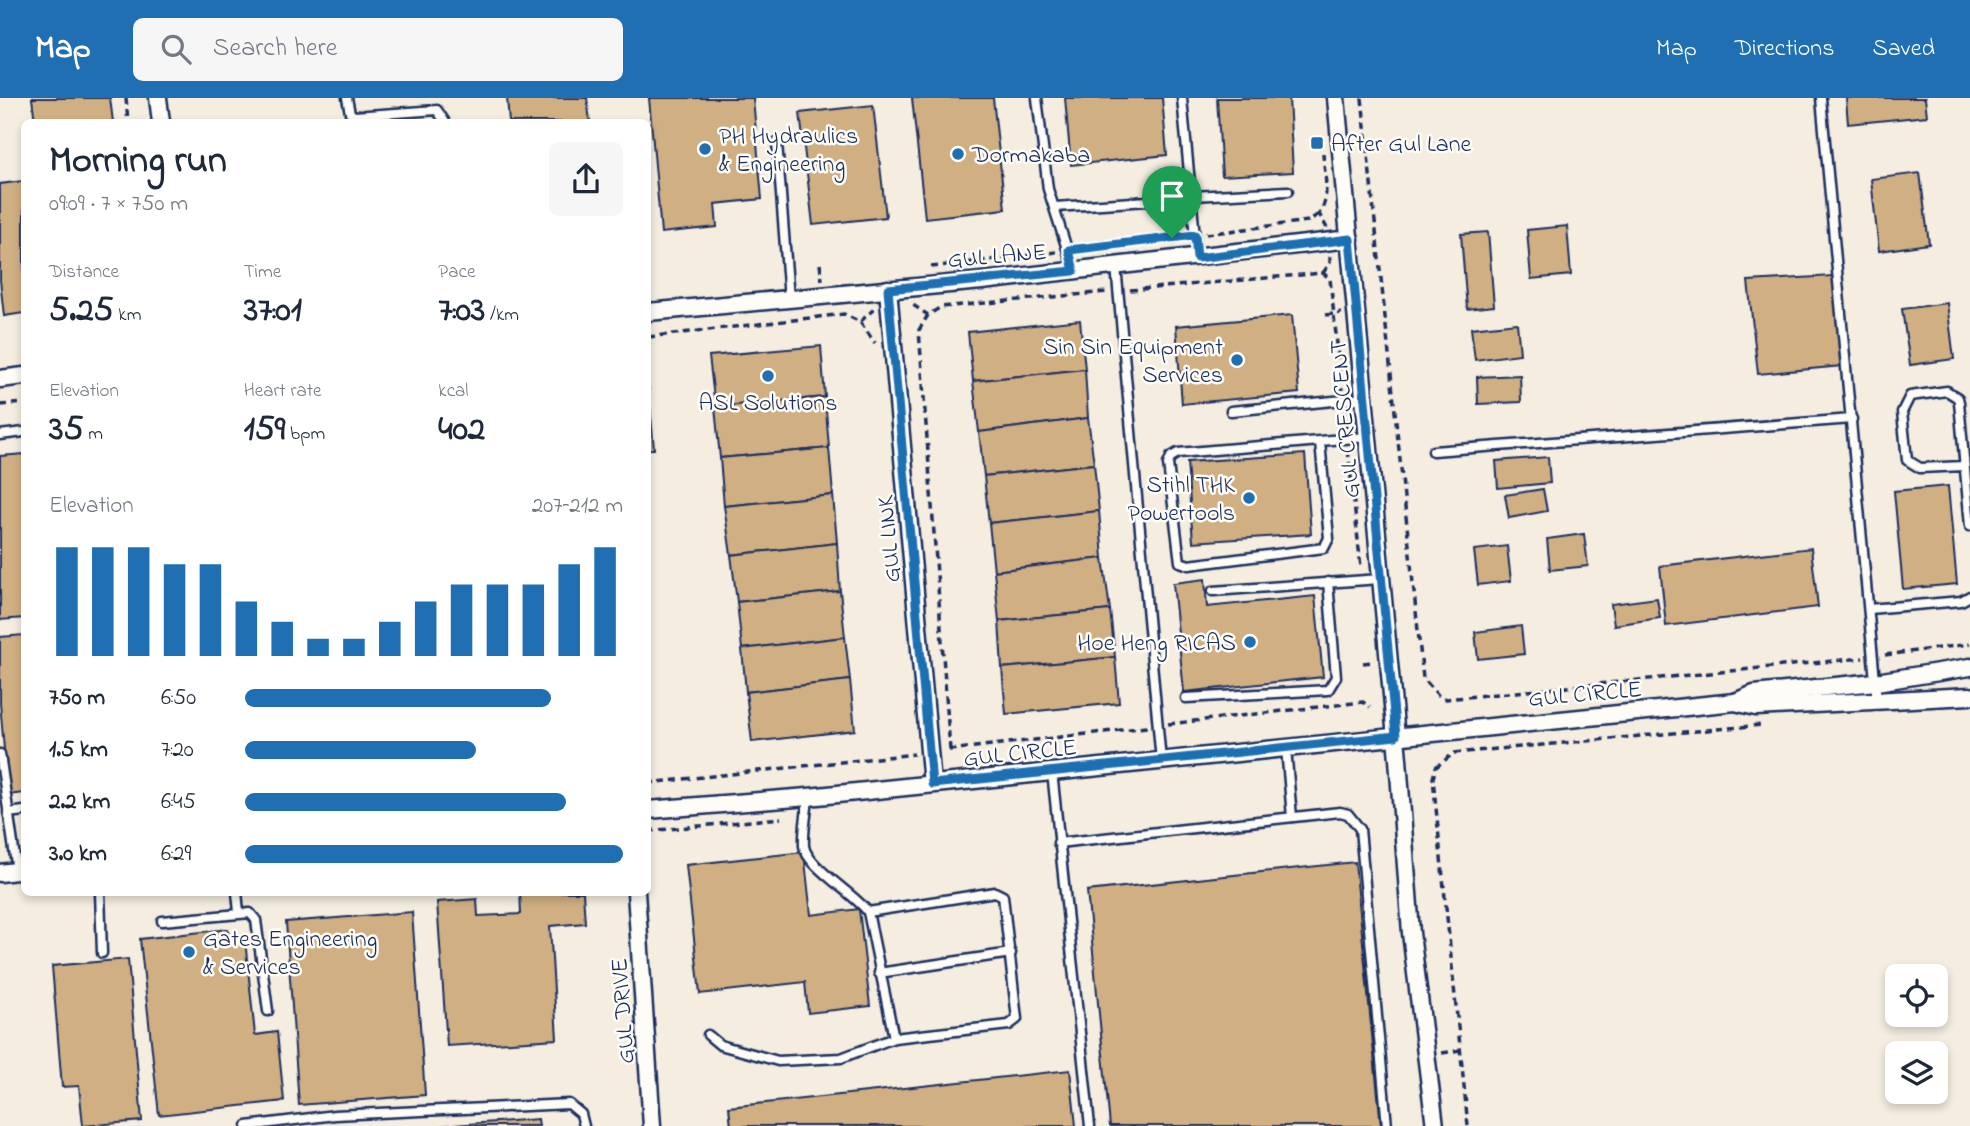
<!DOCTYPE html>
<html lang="en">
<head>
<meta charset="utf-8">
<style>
	:root { --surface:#fff; --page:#f6f6f7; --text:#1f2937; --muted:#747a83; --accent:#1f6fb2 }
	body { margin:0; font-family:"Indie Flower",sans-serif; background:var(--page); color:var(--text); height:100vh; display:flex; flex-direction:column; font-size:26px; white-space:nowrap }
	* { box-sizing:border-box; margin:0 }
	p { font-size:23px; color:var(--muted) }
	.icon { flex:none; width:38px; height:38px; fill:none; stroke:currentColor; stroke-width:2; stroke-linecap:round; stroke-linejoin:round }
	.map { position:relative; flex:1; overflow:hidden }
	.drawer { position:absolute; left:21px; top:21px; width:630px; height:777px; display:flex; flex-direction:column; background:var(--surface); border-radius:10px; box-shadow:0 4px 10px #0003 }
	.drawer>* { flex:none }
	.controls { position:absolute; left:1885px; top:866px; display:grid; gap:14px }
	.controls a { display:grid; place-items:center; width:63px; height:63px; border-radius:10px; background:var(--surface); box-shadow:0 4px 10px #0003; font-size:35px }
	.pin { position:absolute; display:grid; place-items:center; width:60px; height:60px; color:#fff; margin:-72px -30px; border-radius:50% 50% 50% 0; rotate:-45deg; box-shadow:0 0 7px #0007 }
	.pin .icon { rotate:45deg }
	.round { display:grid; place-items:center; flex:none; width:74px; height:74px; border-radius:10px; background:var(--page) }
	.head { display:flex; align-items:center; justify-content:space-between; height:119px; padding:0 28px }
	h1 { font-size:38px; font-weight:800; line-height:52px }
	.metrics { display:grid; grid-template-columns:repeat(3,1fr); gap:10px; height:119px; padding:7px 28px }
	.metrics div { display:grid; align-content:center }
	.metrics b { font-size:35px; font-weight:800 }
	.metrics small { font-size:19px; font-weight:400 }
	.metrics p { font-size:19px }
	.chart { height:196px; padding:14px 28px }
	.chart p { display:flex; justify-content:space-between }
	.chart svg { width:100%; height:126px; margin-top:7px; stroke:var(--accent); stroke-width:6 }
	ul { padding:0 28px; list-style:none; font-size:23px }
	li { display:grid; grid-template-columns:112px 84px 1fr; align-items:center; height:52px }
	li i { height:18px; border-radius:9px; background:var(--accent) }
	header { display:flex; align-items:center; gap:42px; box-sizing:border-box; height:98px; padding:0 35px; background:var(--accent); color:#fff }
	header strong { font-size:33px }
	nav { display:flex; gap:38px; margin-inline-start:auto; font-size:24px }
	.search { width:490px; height:63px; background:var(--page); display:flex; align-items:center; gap:18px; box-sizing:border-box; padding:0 24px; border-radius:10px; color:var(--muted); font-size:26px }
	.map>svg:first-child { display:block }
	.building { fill:#d0af83; stroke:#1b2f5e; stroke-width:2 }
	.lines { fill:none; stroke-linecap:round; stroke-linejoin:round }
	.service-casing { stroke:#1b2f5e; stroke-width:13 }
	.minor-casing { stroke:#1b2f5e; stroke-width:21 }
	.path { stroke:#1b2f5e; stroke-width:3.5; stroke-dasharray:7 5; stroke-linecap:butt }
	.service { stroke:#fdfcf7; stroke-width:8 }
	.minor { stroke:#fdfcf7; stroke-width:16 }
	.route-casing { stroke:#fff; stroke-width:14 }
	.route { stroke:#1f6fb2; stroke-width:9 }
	.poi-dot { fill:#1f6fb2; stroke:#fdfcf7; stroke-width:2.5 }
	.labels { text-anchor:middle; stroke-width:5; stroke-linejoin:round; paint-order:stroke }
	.poi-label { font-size:24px; fill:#1b2f5e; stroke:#fdfcf7; text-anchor:start }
	.street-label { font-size:24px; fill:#1b2f5e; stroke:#fdfcf7 }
</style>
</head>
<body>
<header>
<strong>Map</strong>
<div class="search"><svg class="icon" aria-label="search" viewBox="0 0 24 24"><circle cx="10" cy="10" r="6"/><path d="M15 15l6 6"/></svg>Search here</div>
<nav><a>Map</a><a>Directions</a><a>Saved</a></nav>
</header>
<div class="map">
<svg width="1970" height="1028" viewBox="0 0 1970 1028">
	<rect width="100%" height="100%" fill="#f4ede0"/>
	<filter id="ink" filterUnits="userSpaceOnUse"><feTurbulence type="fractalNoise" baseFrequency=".0143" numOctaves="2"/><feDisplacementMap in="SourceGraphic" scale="14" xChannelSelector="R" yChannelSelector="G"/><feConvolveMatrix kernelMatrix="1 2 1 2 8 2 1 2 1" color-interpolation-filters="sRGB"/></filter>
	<g filter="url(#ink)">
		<!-- building -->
		<g class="building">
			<polygon points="32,0 110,0 113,24 35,24"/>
			<polygon points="507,0 587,0 590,24 509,24"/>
			<polygon points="649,0 753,0 762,101 715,106 717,129 661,135"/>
			<polygon points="912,0 993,0 1005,111 925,120"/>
			<polygon points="1065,0 1162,0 1167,57 1071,67"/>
			<polygon points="1217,0 1289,0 1293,74 1222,78"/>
			<polygon points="1846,0 1925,0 1927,18 1848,26"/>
			<polygon points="873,7 886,119 813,127 800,15"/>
			<polygon points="1920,75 1929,146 1879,153 1871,81"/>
			<polygon points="24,83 24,215 4,218 0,182 0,86"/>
			<polygon points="1567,128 1571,177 1531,181 1527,132"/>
			<polygon points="1488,134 1494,208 1467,211 1461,136"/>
			<polygon points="1833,178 1842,268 1758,276 1748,183"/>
			<polygon points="1947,205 1954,261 1910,267 1902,211"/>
			<polygon points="1292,217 1299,295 1182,306 1176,228"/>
			<polygon points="1080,222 1085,271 973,283 968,234"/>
			<polygon points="1517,225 1520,256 1475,262 1471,230"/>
			<polygon points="821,248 825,299 715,309 709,258"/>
			<polygon points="1085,271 1088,320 979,334 973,283"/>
			<polygon points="1520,277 1521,304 1478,306 1477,279"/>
			<polygon points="648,286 654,351 648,351"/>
			<polygon points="825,299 829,350 720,360 715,309"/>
			<polygon points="1088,320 1094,366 984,378 979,334"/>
			<polygon points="829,350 833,397 724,408 720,360"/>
			<polygon points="24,356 24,520 0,522 0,358"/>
			<polygon points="1305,356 1311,436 1193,444 1187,364"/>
			<polygon points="1548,359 1550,385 1498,390 1496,363"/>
			<polygon points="1094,366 1099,413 989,425 984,378"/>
			<polygon points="1948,388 1957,486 1903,491 1894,393"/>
			<polygon points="1543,391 1547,413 1509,420 1505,397"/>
			<polygon points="833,397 837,445 731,457 724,408"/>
			<polygon points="1099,413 1103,460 994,473 989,425"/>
			<polygon points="1584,436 1588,468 1550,472 1547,441"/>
			<polygon points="837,445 840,493 737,504 731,457"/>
			<polygon points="1507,448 1511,483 1478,487 1474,452"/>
			<polygon points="1811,450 1818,509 1666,528 1660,468"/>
			<polygon points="1103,460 1110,512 999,523 994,473"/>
			<polygon points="1205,481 1207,509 1315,498 1323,579 1184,594 1173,485"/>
			<polygon points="840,493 845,539 742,551 737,504"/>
			<polygon points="1657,500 1660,520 1614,527 1611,506"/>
			<polygon points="1110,512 1115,559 1002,570 999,523"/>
			<polygon points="1521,528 1524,556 1478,561 1475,534"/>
			<polygon points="24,537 24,695 8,697 0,605 0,539"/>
			<polygon points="845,539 850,582 746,594 742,551"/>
			<polygon points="1115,559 1119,605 1006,616 1002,570"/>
			<polygon points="850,582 855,632 752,644 746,594"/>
			<polygon points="804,754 811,817 859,811 870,908 808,915 805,884 700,896 686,767"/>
			<polygon points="1355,764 1381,1028 1110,1028 1087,793"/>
			<polygon points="520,794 583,794 585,825 550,828 557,941 447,948 437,804 477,801 478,818 521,816"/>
			<polygon points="412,814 425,997 299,1007 286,824"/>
			<polygon points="228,831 229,844 245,842 255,937 277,934 284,1003 159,1017 140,841"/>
			<polygon points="128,861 142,1023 83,1028 79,988 62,989 52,868"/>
			<polygon points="1070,972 1076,1028 731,1028 729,1009"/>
			<polygon points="538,1021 539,1028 438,1028"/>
		</g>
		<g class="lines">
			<defs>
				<g id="service">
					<polyline points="347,0 350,15 354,18 437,12 445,24"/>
					<polyline points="1037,0 1048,91 1074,173"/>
					<polyline points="1182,0 1197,160"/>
					<polyline points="1821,0 1877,604"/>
					<polyline points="777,44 789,201"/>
					<polyline points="1193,98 1288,93"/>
					<polyline points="1055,109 1164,102"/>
					<polyline points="1116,168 1161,663"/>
					<polyline points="1231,313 1364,300"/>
					<polyline points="0,337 24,334"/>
					<polyline points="1320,344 1329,440 1324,450 1189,467 1180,464 1168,366 1171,359 1178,355 1367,339"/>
					<polyline points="1433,353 1852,321"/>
					<polyline points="1964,368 1920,370 1907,362 1902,314 1910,298 1947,293 1958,300 1959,304 1970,428"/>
					<polyline points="1213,493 1380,481"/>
					<polyline points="1869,511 1961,503 1970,498"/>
					<polyline points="1186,600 1328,592 1336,579 1328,484"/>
					<polyline points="1286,650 1292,719"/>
					<polyline points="0,656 17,773"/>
					<polyline points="1052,674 1090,1028"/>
					<path d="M808 699C807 715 803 732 804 748 806 768 855 796 868 814L894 940"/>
					<polyline points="8,715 24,713"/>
					<polyline points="1058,745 1340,714 1348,716 1360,731 1387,1028"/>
					<polyline points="100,794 102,855"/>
					<polyline points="237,794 239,814"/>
					<polyline points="162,823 250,815 256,822 268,913"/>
					<polyline points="879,875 1011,855"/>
					<polyline points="708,937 720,947 778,963 841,960 894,940 1009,927 1017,921 1003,798 995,794 868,814"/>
					<polyline points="247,1028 335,1017 569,1006 581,1016 584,1028"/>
				</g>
				<g id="minor">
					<polyline points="158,0 161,24"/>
					<polyline points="1336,0 1398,661 1411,835 1435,1028"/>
					<polyline points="888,191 932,686"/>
					<polyline points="648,214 982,183 1350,141"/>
					<polyline points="0,281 24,278"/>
					<polyline points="1735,604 1754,596 1876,584 1970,569"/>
					<polyline points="648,712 808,699 1735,604 1756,609 1970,598"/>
					<polyline points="0,775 24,772"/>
					<polyline points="636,794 652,1028"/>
				</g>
			</defs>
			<!-- service casing -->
			<use href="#service" class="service-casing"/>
			<!-- minor casing -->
			<use href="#minor" class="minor-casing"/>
			<!-- path -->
			<g class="path">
				<polyline points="126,0 128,24"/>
				<polyline points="1362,0 1423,580 1438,597 1446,601 1863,560"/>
				<path d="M1323 55C1324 75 1331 99 1319 116L1327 130"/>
				<polyline points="1206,136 1308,123 1319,116"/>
				<polyline points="1081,151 1184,139"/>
				<polyline points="820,166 822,182"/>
				<polyline points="931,169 1056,154"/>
				<polyline points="1323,175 1330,165 1330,158"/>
				<polyline points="1130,192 1323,175 1330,181 1342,292"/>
				<polyline points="913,207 928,217"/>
				<polyline points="1326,217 1341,215"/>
				<polyline points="860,224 875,245"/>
				<polyline points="648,239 844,216 860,224 874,211"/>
				<polyline points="0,307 24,305"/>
				<polyline points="1344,314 1346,330"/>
				<polyline points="1348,352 1361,469"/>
				<polyline points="1885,557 1970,546"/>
				<polyline points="1363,565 1373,564"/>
				<polyline points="1168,626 1363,604 1370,609"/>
				<polyline points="949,652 1147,629"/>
				<polyline points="950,652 919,232 928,217 941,209 1108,194"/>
				<polyline points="648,685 914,656"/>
				<polyline points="648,733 781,720"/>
				<polyline points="1442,955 1461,952"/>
				<polyline points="1468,1028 1433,680 1436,669 1454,655 1762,627"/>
			</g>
			<!-- service -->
			<use href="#service" class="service"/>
			<!-- minor -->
			<use href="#minor" class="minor"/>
		</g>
	</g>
	<g class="lines" filter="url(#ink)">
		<defs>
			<polygon id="route" points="1195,137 1197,160 1350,141 1396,638 932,686 888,191 1074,173 1069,152"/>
		</defs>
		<!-- route casing -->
		<use href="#route" class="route-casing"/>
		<!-- route -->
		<use href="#route" class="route"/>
	</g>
	<!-- markers -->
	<g class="poi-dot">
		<rect x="1310" y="38" width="14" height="14" rx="3.5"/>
		<circle cx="705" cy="51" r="7"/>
		<circle cx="958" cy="56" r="7"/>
		<circle cx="1237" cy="262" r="7"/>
		<circle cx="768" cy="278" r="7"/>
		<circle cx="1249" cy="400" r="7"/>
		<circle cx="1250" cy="544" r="7"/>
		<circle cx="189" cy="854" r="7"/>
	</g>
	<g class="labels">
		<!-- poi labels -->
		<g class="poi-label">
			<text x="719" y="45">PH Hydraulics<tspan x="719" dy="28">&amp; Engineering</tspan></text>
			<text x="1331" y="53">After Gul Lane</text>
			<text x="972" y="64">Dormakaba</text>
			<text x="1223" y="256" text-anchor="end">Sin Sin Equipment<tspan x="1223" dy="28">Services</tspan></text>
			<text x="768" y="312" text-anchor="middle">ASL Solutions</text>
			<text x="1235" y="394" text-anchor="end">Stihl THK<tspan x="1235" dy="28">Powertools</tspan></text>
			<text x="1236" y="552" text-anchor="end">Hoe Heng RICAS</text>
			<text x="203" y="848">Gates Engineering<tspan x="203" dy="28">&amp; Services</tspan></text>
		</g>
		<!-- street labels -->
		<g class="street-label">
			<text transform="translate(997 157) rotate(-5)" y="8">GUL LANE</text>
			<text transform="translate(1344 321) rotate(-95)" y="8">GUL CRESCENT</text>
			<text transform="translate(888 441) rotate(-95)" y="8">GUL LINK</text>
			<text transform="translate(1585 595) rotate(-5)" y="8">GUL CIRCLE</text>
			<text transform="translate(1020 654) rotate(-6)" y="8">GUL CIRCLE</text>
			<text transform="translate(622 913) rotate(-94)" y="8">GUL DRIVE</text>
		</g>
	</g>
</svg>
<div class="controls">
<a><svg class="icon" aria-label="locate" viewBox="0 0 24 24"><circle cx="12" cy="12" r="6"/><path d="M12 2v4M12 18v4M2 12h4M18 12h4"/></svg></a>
<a><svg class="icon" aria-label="layers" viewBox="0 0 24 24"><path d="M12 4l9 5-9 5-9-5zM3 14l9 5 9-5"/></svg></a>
</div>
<div class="pin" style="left:1172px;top:140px;background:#1e9e55"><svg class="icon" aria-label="arrive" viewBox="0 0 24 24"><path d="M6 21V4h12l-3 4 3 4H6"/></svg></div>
<section class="drawer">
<div class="head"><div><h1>Morning run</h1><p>09:09 · 7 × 750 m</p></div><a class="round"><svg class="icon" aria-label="share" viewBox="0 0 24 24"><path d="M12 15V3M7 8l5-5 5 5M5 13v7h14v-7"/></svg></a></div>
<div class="metrics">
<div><p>Distance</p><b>5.25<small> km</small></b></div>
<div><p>Time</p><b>37:01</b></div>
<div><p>Pace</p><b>7:03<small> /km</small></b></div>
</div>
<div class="metrics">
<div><p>Elevation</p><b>35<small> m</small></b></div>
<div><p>Heart rate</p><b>159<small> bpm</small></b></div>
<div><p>kcal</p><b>402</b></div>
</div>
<div class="chart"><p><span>Elevation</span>207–212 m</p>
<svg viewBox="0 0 160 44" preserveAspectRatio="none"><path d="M5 44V6M15 44V6M25 44V6M35 44V12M45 44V12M55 44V25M65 44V32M75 44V38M85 44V38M95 44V32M105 44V25M115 44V19M125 44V19M135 44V19M145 44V12M155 44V6"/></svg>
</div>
<ul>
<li><b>750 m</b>6:50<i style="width:81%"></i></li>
<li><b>1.5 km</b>7:20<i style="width:61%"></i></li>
<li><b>2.2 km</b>6:45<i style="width:85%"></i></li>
<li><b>3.0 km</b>6:29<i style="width:100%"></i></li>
</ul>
</section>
</div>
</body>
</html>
